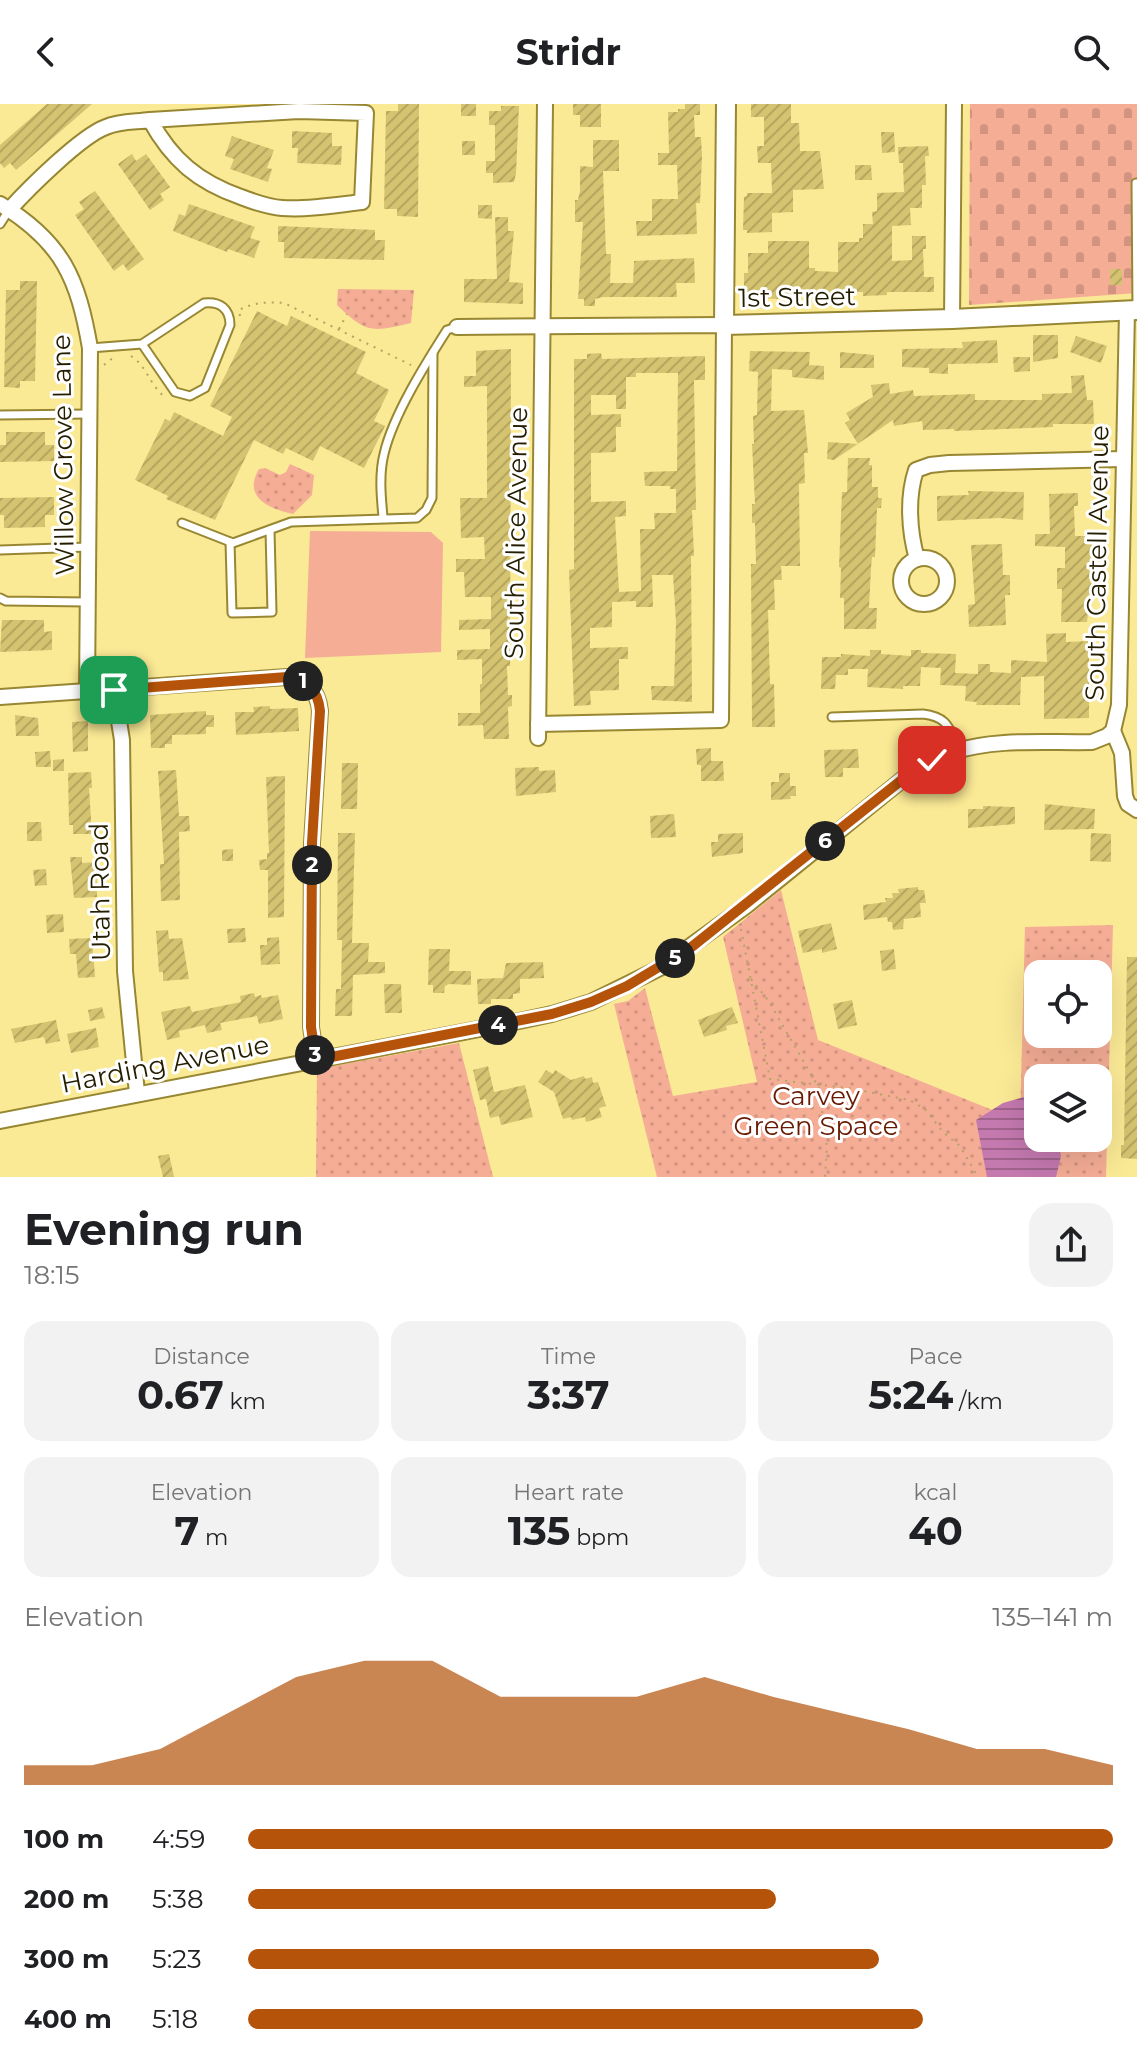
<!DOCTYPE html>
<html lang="en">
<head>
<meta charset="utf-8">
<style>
	:root { --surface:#fff; --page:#f2f2f2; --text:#202124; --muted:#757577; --accent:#b45309 }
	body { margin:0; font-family:Montserrat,sans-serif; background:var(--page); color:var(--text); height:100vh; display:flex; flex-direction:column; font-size:30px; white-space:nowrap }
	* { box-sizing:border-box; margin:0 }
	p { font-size:26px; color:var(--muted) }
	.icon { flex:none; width:44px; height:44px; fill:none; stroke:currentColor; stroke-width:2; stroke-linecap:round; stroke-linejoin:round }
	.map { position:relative; height:1073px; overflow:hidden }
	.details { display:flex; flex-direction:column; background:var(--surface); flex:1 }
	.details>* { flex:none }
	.buttons { position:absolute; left:1024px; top:856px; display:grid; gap:16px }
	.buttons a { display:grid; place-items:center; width:88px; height:88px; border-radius:16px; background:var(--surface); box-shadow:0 8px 32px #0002; font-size:40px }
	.pin { position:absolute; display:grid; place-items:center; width:68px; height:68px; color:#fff; margin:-34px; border-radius:16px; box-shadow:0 4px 12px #0006 }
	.km { position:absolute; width:40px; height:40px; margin:-20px; border-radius:50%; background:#222; color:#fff; font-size:22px; line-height:40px; text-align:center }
	.round { display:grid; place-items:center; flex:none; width:84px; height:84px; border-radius:24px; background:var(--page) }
	.overview { display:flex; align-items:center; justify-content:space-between; height:136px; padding:0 24px }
	h1 { font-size:44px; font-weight:700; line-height:60px }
	.metrics { display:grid; grid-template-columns:repeat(3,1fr); gap:12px; height:136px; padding:8px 24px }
	.metrics div { display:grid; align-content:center; border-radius:20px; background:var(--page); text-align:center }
	.metrics b { font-size:40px; font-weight:700 }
	.metrics small { font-size:22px; font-weight:400 }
	.metrics p { font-size:22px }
	.chart { height:224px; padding:16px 24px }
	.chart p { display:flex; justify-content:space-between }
	.chart svg { width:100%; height:144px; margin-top:8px; fill:var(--accent); opacity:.7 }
	ul { padding:0 24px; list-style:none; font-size:26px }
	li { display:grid; grid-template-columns:128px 96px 1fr; align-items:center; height:60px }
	li i { height:20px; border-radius:10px; background:var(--accent) }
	header { display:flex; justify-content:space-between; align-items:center; height:104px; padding:0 24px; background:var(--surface); font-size:36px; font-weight:700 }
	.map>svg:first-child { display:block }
	.green { fill:#f5ad96 }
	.cemetery { fill:url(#cemetery-stones) }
	.park { fill:url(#park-dots); fill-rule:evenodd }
	.water { fill:url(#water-rules) }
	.building { fill:url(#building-hatch); fill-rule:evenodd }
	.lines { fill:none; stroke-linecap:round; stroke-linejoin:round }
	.service-casing { stroke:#988732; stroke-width:11 }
	.minor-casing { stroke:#988732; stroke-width:18 }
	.tertiary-casing { stroke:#988732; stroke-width:22 }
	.path { stroke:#b2a463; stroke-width:2; stroke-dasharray:2 6; stroke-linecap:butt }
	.service { stroke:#fff; stroke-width:7 }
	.minor { stroke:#fff; stroke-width:14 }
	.tertiary { stroke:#fff; stroke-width:18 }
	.route-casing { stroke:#fff; stroke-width:16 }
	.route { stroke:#b45309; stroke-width:10 }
	.labels { text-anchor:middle; stroke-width:6; stroke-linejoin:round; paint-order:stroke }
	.street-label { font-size:26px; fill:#251d00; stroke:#fff }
	.park-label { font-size:26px; fill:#681900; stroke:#fff }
</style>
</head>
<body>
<header><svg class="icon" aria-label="back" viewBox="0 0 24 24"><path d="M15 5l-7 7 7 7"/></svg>Stridr<svg class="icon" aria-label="search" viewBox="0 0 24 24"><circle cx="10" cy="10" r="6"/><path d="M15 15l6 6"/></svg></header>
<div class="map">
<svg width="1137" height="1073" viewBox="0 0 1137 1073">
	<defs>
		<pattern id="cemetery-stones" width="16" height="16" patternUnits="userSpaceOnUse" patternTransform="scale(2)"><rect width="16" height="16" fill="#f5ad96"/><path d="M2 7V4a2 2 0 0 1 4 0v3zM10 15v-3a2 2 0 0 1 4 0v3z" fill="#d29480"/></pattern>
		<pattern id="park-dots" width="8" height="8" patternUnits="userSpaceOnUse" patternTransform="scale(2)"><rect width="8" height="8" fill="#f5ad96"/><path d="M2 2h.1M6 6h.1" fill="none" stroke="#d29480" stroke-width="1.8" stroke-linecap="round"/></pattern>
		<pattern id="water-rules" width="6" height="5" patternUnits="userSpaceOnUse" patternTransform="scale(2)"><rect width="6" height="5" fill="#c479af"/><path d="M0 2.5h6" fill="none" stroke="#9f638c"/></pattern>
		<pattern id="building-hatch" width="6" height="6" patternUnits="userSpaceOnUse" patternTransform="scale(2)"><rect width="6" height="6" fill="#d4c370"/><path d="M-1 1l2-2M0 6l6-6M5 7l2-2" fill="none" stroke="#b6a75f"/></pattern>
	</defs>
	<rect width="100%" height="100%" fill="#fae995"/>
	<!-- green -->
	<polygon class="green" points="310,427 431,428 443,439 441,548 305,554"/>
	<!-- cemetery -->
	<polygon class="cemetery" points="970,0 1137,0 1137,189 969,201"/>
	<!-- park -->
	<g class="park">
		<path d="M338 185 414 186 411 219C372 228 367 230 337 201Z"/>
		<path d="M290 360 314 371 312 391 293 410C270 405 242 394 259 365L265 364 280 371 286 368Z"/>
		<path d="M781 786 818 936 1020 1017 1025 823 1113 821 1106 1073H657L614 900 628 897 645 884 673 992 757 978 723 833ZM1038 870H1098V930H1038ZM1038 974H1098V1034H1038Z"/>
		<polygon points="459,939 493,1073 316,1073 317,965"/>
	</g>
	<!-- water -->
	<polygon class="water" points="1038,989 1038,1034 1058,1034 1061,1052 1056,1073 987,1073 976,1016 1003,999"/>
	<!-- building -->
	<g class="building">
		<polygon points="47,0 92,0 16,66 10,59 4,64 0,59 0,41"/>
		<polygon points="398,0 419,0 418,113 397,112 397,105 384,105 386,7 398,7"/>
		<rect x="461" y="0" width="15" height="12"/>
		<polygon points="573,0 601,0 601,23 580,23 580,11 573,11"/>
		<polygon points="685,0 700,0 700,11 694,11 695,33 701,33 702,52 700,99 696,99 697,130 637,132 636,117 652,117 652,95 678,95 677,61 658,61 658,49 669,49 668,8 678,8 678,5 685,5"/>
		<polygon points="751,0 791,0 791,19 799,19 800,47 820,47 824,85 793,86 793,108 772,109 772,128 747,129 747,126 743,126 744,93 747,92 747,89 772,89 771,59 758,59 757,42 764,42 764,13 751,13"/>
		<polygon points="501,2 519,2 516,69 514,78 493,79 493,69 486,69 486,57 495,57 495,21 489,21 489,7 501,7"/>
		<polygon points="292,27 332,29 332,42 342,42 341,61 297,59 298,44 292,44"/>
		<polygon points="881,28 894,28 895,48 882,49"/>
		<polygon points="232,32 274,46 267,64 272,65 268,78 230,65 234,55 225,52"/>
		<polygon points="593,36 619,36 619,67 603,67 606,150 611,150 610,179 633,179 634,157 694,154 695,179 676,179 677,193 603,193 595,195 595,202 584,202 584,195 578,195 583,118 575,118 575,96 578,96 580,87 580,62 593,63"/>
		<rect x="462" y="37" width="13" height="14"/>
		<polygon points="928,42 929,52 925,52 926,81 922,81 922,104 910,104 911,121 892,122 892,157 912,156 912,132 926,132 926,145 923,145 924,173 934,173 934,188 887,188 887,191 863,192 863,188 838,188 833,189 833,191 784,191 785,195 744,194 744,169 748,169 748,149 768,149 768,137 809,137 809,164 815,164 815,167 838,168 838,138 859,138 859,134 863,134 863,120 873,120 872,108 877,107 877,89 904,88 903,59 899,59 898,43"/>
		<polygon points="132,50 136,57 146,50 170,83 160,90 164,96 150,106 118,60"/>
		<polygon points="855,61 871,61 872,76 855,76"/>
		<polygon points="95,87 144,155 128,167 123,160 114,167 75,111 84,105 79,98"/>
		<polygon points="189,100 255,123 250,134 260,137 254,154 228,145 227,148 173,127 179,110 185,112"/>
		<polygon points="478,101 492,101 492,115 478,114"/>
		<polygon points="495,113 508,113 508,127 514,127 509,178 523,179 523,200 464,198 464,175 497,175"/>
		<polygon points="278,122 375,126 375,136 385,136 384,156 284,154 284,138 278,138"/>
		<rect x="1110" y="165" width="12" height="16"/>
		<polygon points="20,177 37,177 35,277 20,277 20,284 4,283 6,186 20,186"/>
		<polygon points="257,207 287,222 291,212 366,248 356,269 389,286 374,317 385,322 364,364 320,342 313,357 286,344 283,350 254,336 215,416 166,395 168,392 135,376 165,315 170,317 174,308 223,332 232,313 210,302"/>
		<polygon points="1033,231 1058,231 1058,254 1033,258"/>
		<polygon points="1076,232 1107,242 1101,259 1070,248"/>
		<polygon points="997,236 998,259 948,260 948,270 929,269 929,264 902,263 902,245 963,244 962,238"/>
		<polygon points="511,245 510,562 507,562 508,591 512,591 512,602 508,603 509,635 484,635 483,621 458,622 458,609 480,609 480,580 482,580 482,555 457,556 457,546 490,545 490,525 459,526 459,516 491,515 491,493 465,493 464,468 456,468 456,455 485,455 484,433 461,434 460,394 487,394 487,282 464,283 464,272 476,272 476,247"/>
		<polygon points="750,247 810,248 809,261 824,262 824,276 792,273 792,266 772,265 771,307 804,306 808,349 804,349 805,379 799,380 800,462 781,462 782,476 774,476 775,506 768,506 770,580 774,580 775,623 752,623 751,460 756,460 755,419 752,419 752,400 755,400 752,340 754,340 753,312 757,311 758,268 749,267"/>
		<polygon points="840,248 874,251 874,264 840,264"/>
		<path d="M601 249 602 255 705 252V276H694L696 406H692L694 452H691L692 598 652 596 651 582H674L676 518 673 471H652L653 503H636V497L612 498V523L590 524V544L628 543V555H619V586L590 587 591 601 574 602 569 466 574 465V255H587V250ZM636 269H678L677 367 644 368 645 382H670V385H676V409H654L655 425H640L641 487 619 488 615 413 626 412V397L591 398V349L616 348V323H621V310L591 311V291H616V305H626V273H636Z"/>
		<polygon points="1013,253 1030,253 1030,267 1014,268"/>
		<polygon points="1084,271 1087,296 1093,296 1094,320 1053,320 1053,323 954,327 954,325 923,326 922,317 894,322 893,316 834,356 827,355 828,338 858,340 845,319 850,316 846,309 873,293 871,281 889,279 890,290 913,286 914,292 975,290 975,296 1042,296 1042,290 1072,289 1071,272"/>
		<polygon points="6,328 45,328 45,341 54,341 54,357 0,358 0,341 6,341"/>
		<polygon points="848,354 870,354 869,361 872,361 872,383 878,383 878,394 882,394 881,404 877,404 875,453 872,453 871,464 869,504 877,504 876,525 844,525 844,494 840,494 841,464 839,463 842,388 847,388"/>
		<polygon points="968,387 1024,388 1023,416 999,414 937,417 937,392 969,391"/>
		<polygon points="1078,389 1078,402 1074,402 1075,432 1092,432 1091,510 1088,510 1087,518 1061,518 1062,485 1057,485 1057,464 1065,464 1065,443 1035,442 1035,430 1050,430 1049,390"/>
		<polygon points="54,393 54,411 45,411 45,423 4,424 4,411 0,411 0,394"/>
		<polygon points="1002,440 1003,471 1010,471 1010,491 1005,491 1006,521 969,523 968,501 975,500 971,441"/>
		<polygon points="2,516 44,516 44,528 52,527 52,546 0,548"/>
		<polygon points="1066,529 1066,538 1089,537 1089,614 1044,615 1044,572 1021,573 1020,601 976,601 977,598 965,597 966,582 940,581 941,564 921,563 920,582 903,582 903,585 867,583 868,565 848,565 848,571 836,571 835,585 821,585 822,553 841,553 841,550 870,552 870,546 881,546 881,550 911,552 911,546 921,546 921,549 956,550 955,569 978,570 978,560 990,560 990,568 1011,569 1011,556 1047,558 1046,530"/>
		<polygon points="270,602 270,605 298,604 299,627 236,631 235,608 254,608 253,603"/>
		<polygon points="206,607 206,611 214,611 214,623 206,623 206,630 172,631 172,640 165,640 165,644 151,644 150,611"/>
		<polygon points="15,611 38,614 39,632 16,632"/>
		<polygon points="88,617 88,647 73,648 72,618"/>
		<polygon points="711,644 711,657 723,657 724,677 701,677 701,661 697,661 696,645"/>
		<polygon points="858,645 859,664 843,664 843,673 825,673 824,646"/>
		<polygon points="50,647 51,663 36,663 35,648"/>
		<polygon points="64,655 64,667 53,667 53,656"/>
		<polygon points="342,659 358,659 357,705 341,705"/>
		<polygon points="539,663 539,667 555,666 556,688 516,692 515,664"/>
		<polygon points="176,666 179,712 189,712 190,727 179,728 180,796 161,797 160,760 164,760 158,667"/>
		<polygon points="91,668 92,684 89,684 92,730 73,730 73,721 69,721 68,669"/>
		<polygon points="779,669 790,669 790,682 796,682 796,692 790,692 791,695 771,696 771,678 779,678"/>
		<polygon points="285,672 284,813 268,814 268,766 260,766 259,756 267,755 267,749 269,749 266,673"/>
		<polygon points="1045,700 1095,705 1094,725 1044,726"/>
		<polygon points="983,702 1015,703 1015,720 968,724 968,705 983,705"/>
		<polygon points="674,710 676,733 651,734 650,712"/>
		<polygon points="27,718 41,718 42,737 27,737"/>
		<polygon points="338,729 355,729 352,839 369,839 368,858 385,858 385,869 353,871 352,912 335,912 336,885 341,885 342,836 337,836"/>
		<polygon points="743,729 743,749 712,753 711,738 718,738 718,730"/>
		<polygon points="1091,729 1111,730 1111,758 1090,757"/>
		<polygon points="233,745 233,757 222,757 222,746"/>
		<polygon points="70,753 82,753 82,759 96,758 97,793 74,794"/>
		<polygon points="46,765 47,781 35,782 33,766"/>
		<polygon points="918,783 918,786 924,786 926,799 920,799 921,813 904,815 903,825 893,826 892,818 888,818 887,813 864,816 863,801 886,798 885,794 893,794 892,789 899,789 898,785"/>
		<polygon points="63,810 64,828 47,829 46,811"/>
		<polygon points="831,819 837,845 822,849 822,845 803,849 798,827"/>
		<polygon points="245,824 246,838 228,839 227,825"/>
		<polygon points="168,826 169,835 182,834 189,875 163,877 163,868 159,868 156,827"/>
		<polygon points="279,833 280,860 261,861 260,841 267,841 267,834"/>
		<polygon points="92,834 95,873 78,874 76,850 70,850 69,835"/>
		<polygon points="429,845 450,845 449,867 471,867 471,881 449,880 445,882 444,889 433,889 433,881 428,881"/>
		<polygon points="894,845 896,865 882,867 880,847"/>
		<polygon points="1127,853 1137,853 1137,1055 1121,1054 1121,1041 1124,1041"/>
		<polygon points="543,858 544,874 520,875 520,889 513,890 513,895 491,895 491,900 478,900 477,875 503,874 506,859"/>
		<polygon points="384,880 401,880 402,909 385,909"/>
		<polygon points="254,889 255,893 261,891 262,894 278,891 283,915 259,920 257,912 220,919 222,926 207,929 205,921 179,927 180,933 167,936 161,908 190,902 192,908 241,898 240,892"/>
		<polygon points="852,896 857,921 838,925 833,900"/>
		<polygon points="102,903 105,914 90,917 88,906"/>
		<polygon points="732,903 738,919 726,922 727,926 704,933 698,916"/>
		<polygon points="56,916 60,937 46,940 44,933 15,939 11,925"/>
		<polygon points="96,924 99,943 71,949 67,930"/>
		<polygon points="488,962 494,988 525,981 533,1013 501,1021 499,1012 490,1014 486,995 480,996 473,966"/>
		<polygon points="546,966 553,970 555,966 571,976 584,972 585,975 592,973 593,979 598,978 606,1002 599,1004 602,1013 586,1018 585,1013 572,1016 571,1013 563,1015 554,988 538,978"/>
		<polygon points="169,1050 174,1073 163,1073 158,1052"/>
	</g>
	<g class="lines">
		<defs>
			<g id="service">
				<polyline points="1136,79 1137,204"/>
				<polyline points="0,120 9,106"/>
				<path d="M90 244 142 240 204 199C220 197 230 205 230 221L205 284 190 292 175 288 142 240"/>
				<polyline points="0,311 90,310"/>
				<path d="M383 413C381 392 379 370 384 350 393 311 426 259 447 226L457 223"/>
				<polyline points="182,419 233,439 291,418 417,414 426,406 432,394 433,249"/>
				<polyline points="230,438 232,509 272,508 270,426"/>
				<polyline points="0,446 89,443"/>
				<polyline points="0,494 6,497 88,498"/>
				<path d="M832 613 923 610C949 613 949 625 960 646"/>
			</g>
			<g id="minor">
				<path d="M0 100C63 138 78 175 90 244L87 586"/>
				<path d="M9 106C28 85 81 32 106 23 119 17 136 18 150 16 172 56 198 78 241 93 254 98 268 103 282 104 308 106 336 101 362 98L366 9 299 7 150 16"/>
				<polyline points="952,215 954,0"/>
				<polyline points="457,223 724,221 721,616 538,620"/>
				<circle cx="924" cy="477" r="23"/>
				<path d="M917 455C909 427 907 393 916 366L930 361 949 359 1123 355"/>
				<polyline points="114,586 122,636 125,867 137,989"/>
				<path d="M0 593 287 573C307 578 318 585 320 607L312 739 311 923 316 956"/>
				<polyline points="1113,627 1119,601 1127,207"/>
				<polyline points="1113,627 1122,649 1125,692 1128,700 1137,706"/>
				<polyline points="538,634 545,0"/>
				<path d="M0 1017 510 919 552 910 591 898 660 864 746 802 908 671C922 662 936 653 953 648 995 634 1047 639 1092 638L1107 632 1113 627"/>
			</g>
			<polyline id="tertiary" points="726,0 724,221 952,215 1137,206"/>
		</defs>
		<!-- service casing -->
		<use href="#service" class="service-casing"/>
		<!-- minor casing -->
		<use href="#minor" class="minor-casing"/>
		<!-- tertiary casing -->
		<use href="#tertiary" class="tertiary-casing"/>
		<!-- path -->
		<g class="path">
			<path d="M240 212 239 206C254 198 268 198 284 199L411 261"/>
			<polyline points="339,225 347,210"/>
			<path d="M131 252C147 262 150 282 165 293"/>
			<polyline points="104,261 114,253"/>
			<polyline points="741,825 770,975 848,984 909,996 925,1005 943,1028 960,1042 978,1073"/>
			<polyline points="751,875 768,896 819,984 827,1043 825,1073"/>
		</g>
		<!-- service -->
		<use href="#service" class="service"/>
		<!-- minor -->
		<use href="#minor" class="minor"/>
		<!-- tertiary -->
		<use href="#tertiary" class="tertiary"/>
	</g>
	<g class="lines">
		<defs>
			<path id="route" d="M114 586 287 573C307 577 318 585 320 607L312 739 311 923 316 956 552 910 591 898 627 882 689 845 908 671 932 656"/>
		</defs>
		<!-- route casing -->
		<use href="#route" class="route-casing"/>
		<!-- route -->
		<use href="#route" class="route"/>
	</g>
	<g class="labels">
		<!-- street labels -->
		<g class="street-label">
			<text transform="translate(797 193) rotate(-1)" y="9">1st Street</text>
			<text transform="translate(63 351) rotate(-91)" y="9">Willow Grove Lane</text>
			<text transform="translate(516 429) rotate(-89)" y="9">South Alice Avenue</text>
			<text transform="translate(1097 459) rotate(-89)" y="9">South Castell Avenue</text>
			<text transform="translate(100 788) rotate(-91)" y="9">Utah Road</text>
			<text transform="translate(165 960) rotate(-11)" y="9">Harding Avenue</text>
		</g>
		<!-- park labels -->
		<g class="park-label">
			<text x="816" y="1001">Carvey<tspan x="816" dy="30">Green Space</tspan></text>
		</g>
	</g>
</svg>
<div class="buttons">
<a><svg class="icon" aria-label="locate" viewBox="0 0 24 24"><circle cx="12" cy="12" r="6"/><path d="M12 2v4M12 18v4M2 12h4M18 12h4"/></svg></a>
<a><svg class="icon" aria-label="layers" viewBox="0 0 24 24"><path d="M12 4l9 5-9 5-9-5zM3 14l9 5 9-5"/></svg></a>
</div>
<div class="pin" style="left:114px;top:586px;background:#1e9e55"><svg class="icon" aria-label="arrive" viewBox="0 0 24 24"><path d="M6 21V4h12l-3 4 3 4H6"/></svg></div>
<div class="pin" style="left:932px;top:656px;background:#d93025"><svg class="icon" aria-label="check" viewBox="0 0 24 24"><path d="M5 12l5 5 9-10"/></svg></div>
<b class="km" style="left:303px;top:577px">1</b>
<b class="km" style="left:312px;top:761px">2</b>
<b class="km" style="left:315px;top:951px">3</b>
<b class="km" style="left:498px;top:921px">4</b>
<b class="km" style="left:675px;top:854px">5</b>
<b class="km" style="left:825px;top:737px">6</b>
</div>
<section class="details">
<div class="overview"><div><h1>Evening run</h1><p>18:15</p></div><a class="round"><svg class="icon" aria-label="share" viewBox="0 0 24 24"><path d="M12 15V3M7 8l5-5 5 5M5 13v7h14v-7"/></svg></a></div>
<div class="metrics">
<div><p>Distance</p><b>0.67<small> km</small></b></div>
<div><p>Time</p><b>3:37</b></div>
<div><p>Pace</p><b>5:24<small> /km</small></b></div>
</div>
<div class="metrics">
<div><p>Elevation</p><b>7<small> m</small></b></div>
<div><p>Heart rate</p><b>135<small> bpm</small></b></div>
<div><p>kcal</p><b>40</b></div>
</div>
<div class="chart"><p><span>Elevation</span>135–141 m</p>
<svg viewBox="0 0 160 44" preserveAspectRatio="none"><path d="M0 44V38L10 38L20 33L30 22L40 11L50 6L60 6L70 17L80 17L90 17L100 11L110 17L120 22L130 27L140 33L150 33L160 38V44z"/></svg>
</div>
<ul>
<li><b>100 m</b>4:59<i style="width:100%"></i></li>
<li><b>200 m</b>5:38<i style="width:61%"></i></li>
<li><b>300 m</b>5:23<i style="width:73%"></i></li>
<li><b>400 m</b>5:18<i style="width:78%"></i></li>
</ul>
</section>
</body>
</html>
